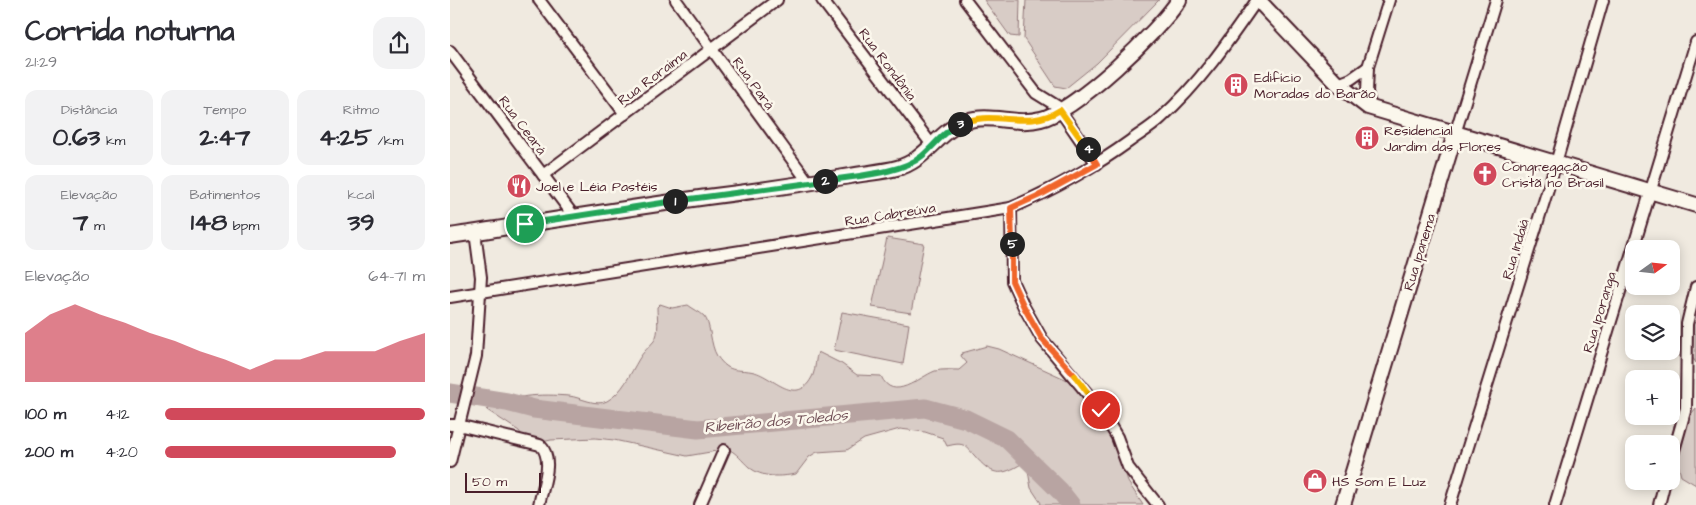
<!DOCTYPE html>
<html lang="pt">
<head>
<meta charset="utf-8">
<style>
	:root { --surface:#fff; --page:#f2f2f3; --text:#2b2b33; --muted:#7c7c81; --accent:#d1495b }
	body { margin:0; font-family:"Architects Daughter",sans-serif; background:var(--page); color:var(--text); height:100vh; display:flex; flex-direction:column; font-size:19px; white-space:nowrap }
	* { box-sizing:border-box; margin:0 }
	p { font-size:16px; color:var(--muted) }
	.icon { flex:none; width:28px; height:28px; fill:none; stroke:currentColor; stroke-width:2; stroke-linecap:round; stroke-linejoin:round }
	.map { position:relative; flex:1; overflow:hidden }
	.sheet { display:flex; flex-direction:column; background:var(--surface); width:450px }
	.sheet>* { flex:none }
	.needle { width:32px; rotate:75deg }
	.buttons { position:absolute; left:1175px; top:240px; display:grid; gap:10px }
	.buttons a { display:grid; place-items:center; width:55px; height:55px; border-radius:10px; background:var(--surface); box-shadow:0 2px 12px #0003; font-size:25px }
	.scale { position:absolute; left:15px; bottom:12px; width:76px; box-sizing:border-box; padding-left:5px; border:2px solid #4a1f2b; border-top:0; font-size:14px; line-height:18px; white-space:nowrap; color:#4a1f2b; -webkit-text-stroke:4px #fbf7ec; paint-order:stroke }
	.pin { position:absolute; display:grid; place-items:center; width:42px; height:42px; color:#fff; margin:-21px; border:2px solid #fff; border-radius:50%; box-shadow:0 1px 5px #0007 }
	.km { position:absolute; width:25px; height:25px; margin:-12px; border-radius:50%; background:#222; color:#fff; font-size:14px; line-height:25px; text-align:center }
	.round { display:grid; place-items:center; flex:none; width:52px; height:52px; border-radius:15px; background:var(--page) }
	.summary { display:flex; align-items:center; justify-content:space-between; height:85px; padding:0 25px }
	h1 { font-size:28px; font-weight:800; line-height:38px }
	.metrics { display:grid; grid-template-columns:repeat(3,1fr); gap:8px; height:85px; padding:5px 25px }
	.metrics div { display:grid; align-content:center; border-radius:12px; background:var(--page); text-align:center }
	.metrics b { font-size:25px; font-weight:800 }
	.metrics small { font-size:14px; font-weight:400 }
	.metrics p { font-size:14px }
	.chart { height:140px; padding:10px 25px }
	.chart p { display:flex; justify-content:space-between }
	.chart svg { width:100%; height:90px; margin-top:5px; fill:var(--accent); opacity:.7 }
	ul { padding:0 25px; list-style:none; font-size:16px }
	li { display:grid; grid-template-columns:80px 60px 1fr; align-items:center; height:38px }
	li i { height:12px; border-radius:6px; background:var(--accent) }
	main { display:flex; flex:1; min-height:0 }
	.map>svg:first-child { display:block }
	.green { fill:#d8ccc6; stroke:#917678 }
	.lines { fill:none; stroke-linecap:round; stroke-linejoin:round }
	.river { stroke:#b8a4a2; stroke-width:19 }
	.street-casing { stroke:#4a1f2b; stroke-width:14 }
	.secondary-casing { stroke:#4a1f2b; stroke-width:18 }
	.street { stroke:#fbf7ec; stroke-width:10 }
	.secondary { stroke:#fbf7ec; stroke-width:14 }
	.split-1-casing { stroke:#fff; stroke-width:10 }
	.split-2-casing { stroke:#fff; stroke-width:10 }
	.split-3-casing { stroke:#fff; stroke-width:10 }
	.split-4-casing { stroke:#fff; stroke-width:10 }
	.split-5-casing { stroke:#fff; stroke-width:10 }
	.split-6-casing { stroke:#fff; stroke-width:10 }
	.split-7-casing { stroke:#fff; stroke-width:10 }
	.split-1 { stroke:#22a559; stroke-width:6 }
	.split-2 { stroke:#22a559; stroke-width:6 }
	.split-3 { stroke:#22a559; stroke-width:6 }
	.split-4 { stroke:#f5b400; stroke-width:6 }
	.split-5 { stroke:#f0652b; stroke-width:6 }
	.split-6 { stroke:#f0652b; stroke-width:6 }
	.split-7 { stroke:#f5b400; stroke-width:6 }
	.labels { text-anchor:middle; stroke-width:5; stroke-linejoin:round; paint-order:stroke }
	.street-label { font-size:14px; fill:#4a1f2b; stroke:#fbf7ec }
	.poi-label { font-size:14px; fill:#4a1f2b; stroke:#fbf7ec; text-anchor:start }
	.water-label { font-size:15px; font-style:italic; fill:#704e55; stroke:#fbf7ec }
</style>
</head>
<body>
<main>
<section class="sheet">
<div class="summary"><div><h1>Corrida noturna</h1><p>21:29</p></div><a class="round"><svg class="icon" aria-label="share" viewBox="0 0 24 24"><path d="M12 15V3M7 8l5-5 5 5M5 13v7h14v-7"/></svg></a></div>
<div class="metrics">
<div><p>Distância</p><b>0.63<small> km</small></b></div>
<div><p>Tempo</p><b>2:47</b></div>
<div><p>Ritmo</p><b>4:25<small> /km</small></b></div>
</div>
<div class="metrics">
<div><p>Elevação</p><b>7<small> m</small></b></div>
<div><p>Batimentos</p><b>148<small> bpm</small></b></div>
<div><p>kcal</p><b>39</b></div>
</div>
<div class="chart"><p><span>Elevação</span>64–71 m</p>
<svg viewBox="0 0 160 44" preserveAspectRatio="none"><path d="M0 44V20L10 11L20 6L30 11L40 15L50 20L60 24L70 29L80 33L90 38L100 33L110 33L120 29L130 29L140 29L150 24L160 20V44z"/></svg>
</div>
<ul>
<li><b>100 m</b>4:12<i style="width:100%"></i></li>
<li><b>200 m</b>4:20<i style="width:89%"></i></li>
</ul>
</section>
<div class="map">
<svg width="1246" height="505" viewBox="0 0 1246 505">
	<rect width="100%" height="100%" fill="#f0eae0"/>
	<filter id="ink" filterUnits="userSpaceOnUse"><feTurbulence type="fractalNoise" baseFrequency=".02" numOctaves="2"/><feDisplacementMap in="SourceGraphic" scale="10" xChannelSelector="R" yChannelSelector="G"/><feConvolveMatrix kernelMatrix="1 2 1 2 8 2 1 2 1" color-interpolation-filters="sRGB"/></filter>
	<g filter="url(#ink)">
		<!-- green -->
		<g class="green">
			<polygon points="534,0 570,0 569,37 560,36"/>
			<polygon points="576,0 709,0 647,63 616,88 605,86 574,39"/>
			<polygon points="437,238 474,244 461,313 422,307"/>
			<path d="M210 304 222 308 238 305C243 309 250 312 254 316 261 323 260 345 267 356 280 375 288 368 304 372 323 376 347 409 363 375 366 368 365 359 368 352L392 364 407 375 431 376C443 403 469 377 485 371 492 369 502 370 509 370L517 363 511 356 512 353 537 346 549 349 624 383 664 427 678 482 693 505H590L591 503 581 488 577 465 573 463C550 477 542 476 524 455 521 452 517 446 513 445 508 443 502 445 497 446L493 438 475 432 450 429 414 439 397 450 367 452 359 457 346 474C330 477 312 478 299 467 292 461 287 453 278 449L237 456 164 440 145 438 101 440 79 445 69 431 37 410C58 394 93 394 119 396 130 397 146 407 157 401 173 392 180 374 189 359 193 352 199 347 204 341 210 332 207 318 207 307Z"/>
			<polygon points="392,312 459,324 453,364 384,350"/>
			<polygon points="1246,320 1246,363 1241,355 1236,335"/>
			<polygon points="1246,408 1246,485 1231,476 1222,441 1224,425 1238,418"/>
		</g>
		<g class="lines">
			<!-- river -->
			<polyline class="river" points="0,393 57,402 84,409 248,429 475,408 516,419 557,439 610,491 621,505"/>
			<defs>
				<g id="street">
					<polyline points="89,0 175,114"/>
					<polyline points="226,0 359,183"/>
					<polyline points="372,0 482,145"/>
					<polyline points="515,0 586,93 607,106 647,164"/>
					<polyline points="0,51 123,215"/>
					<polyline points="918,67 939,0"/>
					<polyline points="888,84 901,79 918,67 917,92 921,108"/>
					<polyline points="1005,134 1046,0"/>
					<polyline points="93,175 327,0"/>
					<polyline points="561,208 562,281 574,307 592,339 651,410 667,437 678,467 708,505"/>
					<path d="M0 297 561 208C604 189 643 168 680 141 691 133 702 127 711 118 749 84 778 42 807 0"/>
					<path d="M0 425H8L90 445C105 459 92 488 89 505"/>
					<polyline points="1221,461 1236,408 1237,324 1246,287"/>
					<polyline points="0,462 26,356 31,277 25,232"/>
					<polyline points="250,505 274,450"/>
					<polyline points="1000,505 1106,163 1153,0"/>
					<polyline points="1105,505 1246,42"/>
					<polyline points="1209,505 1215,481"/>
				</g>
				<g id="secondary">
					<polyline points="808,0 888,84 918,107 1246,205"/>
					<path d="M0 236C86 223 171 209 257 197 305 191 353 184 400 176 416 173 432 172 447 168 476 161 488 131 516 121 541 113 566 126 591 119 626 111 709 31 729 0"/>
					<polyline points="893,505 1005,134"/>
				</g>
			</defs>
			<!-- street casing -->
			<use href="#street" class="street-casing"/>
			<!-- secondary casing -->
			<use href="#secondary" class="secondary-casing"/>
			<!-- street -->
			<use href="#street" class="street"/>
			<!-- secondary -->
			<use href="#secondary" class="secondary"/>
		</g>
	</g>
	<g class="lines" filter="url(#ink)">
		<defs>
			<polyline id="split-1" points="75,224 225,201"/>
			<polyline id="split-2" points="225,201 375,181"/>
			<path id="split-3" d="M375 181C402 176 451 174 472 156 485 145 493 132 510 124"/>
			<path id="split-4" d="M510 124C544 108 576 132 610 110L638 149"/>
			<polyline id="split-5" points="562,244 561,208 592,194 647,164 638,149"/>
			<polyline id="split-6" points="562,244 562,281 574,307 592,339 625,376"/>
			<polyline id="split-7" points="625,376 651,410"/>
		</defs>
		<!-- split-1 casing -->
		<use href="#split-1" class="split-1-casing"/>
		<!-- split-2 casing -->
		<use href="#split-2" class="split-2-casing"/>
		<!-- split-3 casing -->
		<use href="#split-3" class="split-3-casing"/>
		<!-- split-4 casing -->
		<use href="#split-4" class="split-4-casing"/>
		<!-- split-5 casing -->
		<use href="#split-5" class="split-5-casing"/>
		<!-- split-6 casing -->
		<use href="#split-6" class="split-6-casing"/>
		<!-- split-7 casing -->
		<use href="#split-7" class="split-7-casing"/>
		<!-- split-1 -->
		<use href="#split-1" class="split-1"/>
		<!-- split-2 -->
		<use href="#split-2" class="split-2"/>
		<!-- split-3 -->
		<use href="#split-3" class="split-3"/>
		<!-- split-4 -->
		<use href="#split-4" class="split-4"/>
		<!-- split-5 -->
		<use href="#split-5" class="split-5"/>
		<!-- split-6 -->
		<use href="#split-6" class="split-6"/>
		<!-- split-7 -->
		<use href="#split-7" class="split-7"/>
	</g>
	<!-- icons -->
	<defs>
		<symbol id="building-disc" viewBox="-11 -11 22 22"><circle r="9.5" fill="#d1495b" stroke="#fbf7ec"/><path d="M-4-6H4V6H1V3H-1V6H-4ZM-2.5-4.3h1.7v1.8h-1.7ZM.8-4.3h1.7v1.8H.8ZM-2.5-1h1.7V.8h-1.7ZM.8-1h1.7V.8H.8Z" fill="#fff"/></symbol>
		<symbol id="church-disc" viewBox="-11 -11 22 22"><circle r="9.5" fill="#d1495b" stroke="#fbf7ec"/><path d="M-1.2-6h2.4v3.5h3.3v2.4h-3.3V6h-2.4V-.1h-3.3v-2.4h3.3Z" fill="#fff"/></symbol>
		<symbol id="restaurant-disc" viewBox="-11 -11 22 22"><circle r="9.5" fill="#d1495b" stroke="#fbf7ec"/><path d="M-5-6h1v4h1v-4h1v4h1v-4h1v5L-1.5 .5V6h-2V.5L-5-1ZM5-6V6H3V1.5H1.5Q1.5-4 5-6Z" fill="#fff"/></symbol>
		<symbol id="shop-disc" viewBox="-11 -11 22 22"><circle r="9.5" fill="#d1495b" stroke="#fbf7ec"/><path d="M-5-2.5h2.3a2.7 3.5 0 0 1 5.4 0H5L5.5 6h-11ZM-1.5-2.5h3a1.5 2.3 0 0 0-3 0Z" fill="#fff"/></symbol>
	</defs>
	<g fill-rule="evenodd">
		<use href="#building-disc" x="772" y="71" width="28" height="28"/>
		<use href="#building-disc" x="903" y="124" width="28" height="28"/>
		<use href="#church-disc" x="1021" y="160" width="28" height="28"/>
		<use href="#restaurant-disc" x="55" y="172" width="28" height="28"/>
		<use href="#shop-disc" x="851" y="467" width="28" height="28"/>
	</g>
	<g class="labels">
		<!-- street labels -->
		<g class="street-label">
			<text transform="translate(438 64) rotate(53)" y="5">Rua Rondônia</text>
			<text transform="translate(202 77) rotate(-37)" y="5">Rua Roraima</text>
			<text transform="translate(304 83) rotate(54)" y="5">Rua Pará</text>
			<text transform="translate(73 125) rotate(53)" y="5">Rua Ceará</text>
			<text transform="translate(440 214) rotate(-9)" y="5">Rua Cabreúva</text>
			<text transform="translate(1065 249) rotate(-73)" y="5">Rua Indaiá</text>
			<text transform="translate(969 252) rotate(-73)" y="5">Rua Ipanema</text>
			<text transform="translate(1149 312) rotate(-73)" y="5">Rua Iporanga</text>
		</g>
		<!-- poi labels -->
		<g class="poi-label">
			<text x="804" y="82">Edifício<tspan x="804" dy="16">Moradas do Barão</tspan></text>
			<text x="934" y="135">Residencial<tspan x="934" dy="16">Jardim das Flores</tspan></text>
			<text x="1052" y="171">Congregação<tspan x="1052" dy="16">Cristã no Brasil</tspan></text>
			<text x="86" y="191">Joel e Léia Pastéis</text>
			<text x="882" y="486">HS Som E Luz</text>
		</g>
		<!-- water labels -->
		<g class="water-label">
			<text transform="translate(326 421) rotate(-5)" y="5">Ribeirão dos Toledos</text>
		</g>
	</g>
</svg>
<div class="buttons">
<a><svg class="needle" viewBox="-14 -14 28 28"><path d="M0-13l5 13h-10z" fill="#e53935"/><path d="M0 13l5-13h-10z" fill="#7c7c81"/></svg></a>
<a><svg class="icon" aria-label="layers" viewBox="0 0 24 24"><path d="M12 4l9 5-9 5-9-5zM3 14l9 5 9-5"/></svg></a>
<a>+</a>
<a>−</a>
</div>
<div class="scale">50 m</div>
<div class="pin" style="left:75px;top:224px;background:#1e9e55"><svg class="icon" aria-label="arrive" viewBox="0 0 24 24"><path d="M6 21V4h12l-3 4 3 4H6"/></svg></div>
<div class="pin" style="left:651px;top:410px;background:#d93025"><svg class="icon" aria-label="check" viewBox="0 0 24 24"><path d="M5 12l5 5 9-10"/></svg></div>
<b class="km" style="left:225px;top:201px">1</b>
<b class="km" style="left:375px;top:181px">2</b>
<b class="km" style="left:510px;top:124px">3</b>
<b class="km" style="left:638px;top:149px">4</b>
<b class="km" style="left:562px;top:244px">5</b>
</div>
</main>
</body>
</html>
